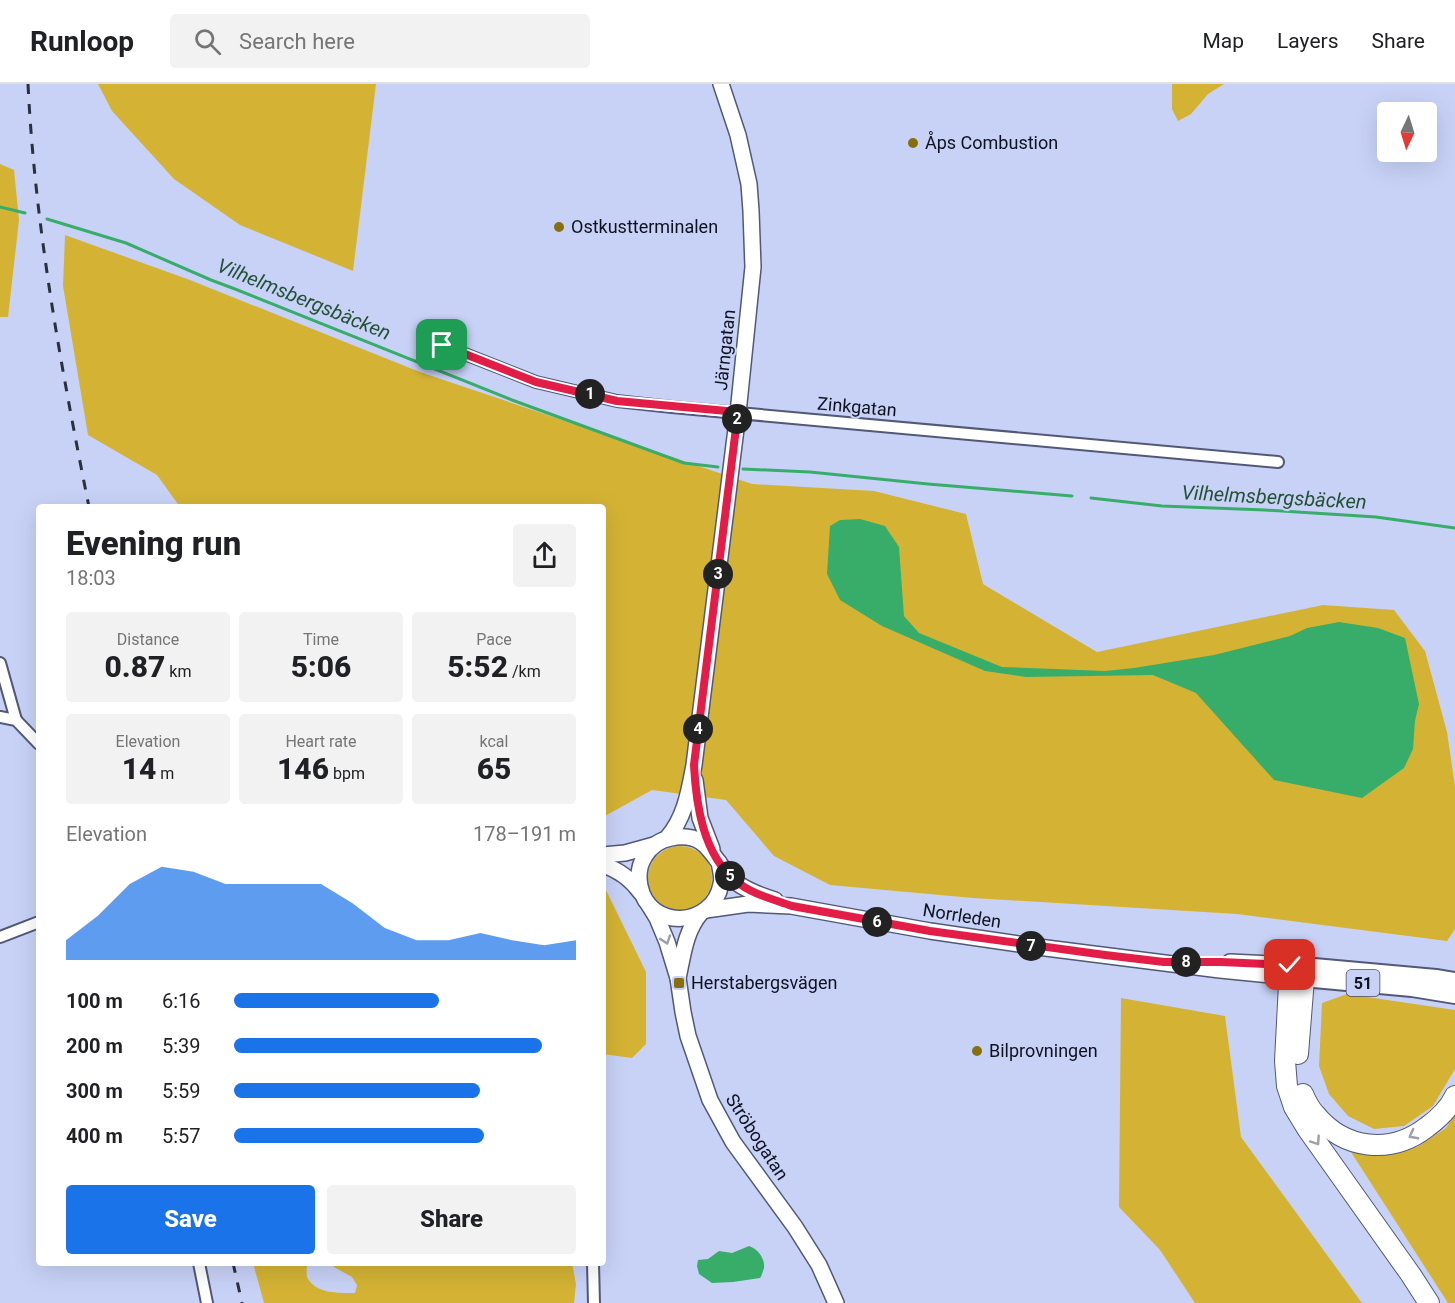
<!DOCTYPE html>
<html lang="en">
<head>
<meta charset="utf-8">
<style>
	:root { --surface:#fff; --page:#f2f2f2; --text:#202124; --muted:#757577; --line:#e0e0e0; --accent:#1a73e8 }
	body { margin:0; font-family:Roboto,sans-serif; background:var(--page); color:var(--text); height:100vh; display:flex; flex-direction:column; font-size:22px; white-space:nowrap }
	* { box-sizing:border-box; margin:0 }
	p { font-size:20px; color:var(--muted) }
	.icon { flex:none; width:33px; height:33px; fill:none; stroke:currentColor; stroke-width:2; stroke-linecap:round; stroke-linejoin:round }
	.map { position:relative; flex:1; overflow:hidden }
	.drawer { position:absolute; left:36px; top:420px; width:570px; height:762px; display:flex; flex-direction:column; background:var(--surface); border-radius:6px; box-shadow:0 6px 24px #0002 }
	.drawer>* { flex:none }
	.needle { width:39px; rotate:184deg }
	.buttons { position:absolute; left:1377px; top:18px; display:grid; gap:12px }
	.buttons a { display:grid; place-items:center; width:60px; height:60px; border-radius:6px; background:var(--surface); box-shadow:0 6px 24px #0002; font-size:30px }
	.pin { position:absolute; display:grid; place-items:center; width:51px; height:51px; color:#fff; margin:-26px; border-radius:12px; box-shadow:0 3px 9px #0006 }
	.km { position:absolute; width:30px; height:30px; margin:-15px; border-radius:50%; background:#222; color:#fff; font-size:16px; line-height:30px; text-align:center }
	.round { display:grid; place-items:center; flex:none; width:63px; height:63px; border-radius:6px; background:var(--page) }
	.headline { display:flex; align-items:center; justify-content:space-between; height:102px; padding:0 30px }
	h1 { font-size:33px; font-weight:800; line-height:45px }
	.metrics { display:grid; grid-template-columns:repeat(3,1fr); gap:9px; height:102px; padding:6px 30px }
	.metrics div { display:grid; align-content:center; border-radius:6px; background:var(--page); text-align:center }
	.metrics b { font-size:30px; font-weight:800 }
	.metrics small { font-size:16px; font-weight:400 }
	.metrics p { font-size:16px }
	.chart { height:168px; padding:12px 30px }
	.chart p { display:flex; justify-content:space-between }
	.chart svg { width:100%; height:108px; margin-top:6px; fill:var(--accent); opacity:.7 }
	.action { display:flex; gap:12px; margin-top:auto; padding:12px 30px }
	.action a { flex:1; height:69px; border-radius:6px; background:var(--accent); color:#fff; font-size:24px; font-weight:800; line-height:69px; text-align:center }
	.action a+a { background:var(--page); color:var(--text) }
	ul { padding:0 30px; list-style:none; font-size:20px }
	li { display:grid; grid-template-columns:96px 72px 1fr; align-items:center; height:45px }
	li i { height:15px; border-radius:8px; background:var(--accent) }
	header { display:flex; align-items:center; gap:36px; box-sizing:border-box; height:84px; padding:0 30px; background:var(--surface); border-bottom:2px solid var(--line) }
	header strong { font-size:28px }
	nav { display:flex; gap:33px; margin-inline-start:auto; font-size:21px }
	.search { width:420px; height:54px; background:var(--page); display:flex; align-items:center; gap:15px; box-sizing:border-box; padding:0 21px; border-radius:6px; color:var(--muted); font-size:22px }
	.map>svg:first-child { display:block }
	.green { fill:#d4b334 }
	.water { fill:#38ad6a }
	.lines { fill:none; stroke-linecap:round; stroke-linejoin:round }
	.stream { stroke:#38ad6a; stroke-width:3 }
	.street-casing { stroke:#515878; stroke-width:14 }
	.secondary-casing { stroke:#515878; stroke-width:18 }
	.primary-casing { stroke:#515878; stroke-width:20 }
	.highway-casing { stroke:#515878; stroke-width:22 }
	.street { stroke:#fff; stroke-width:10 }
	.secondary { stroke:#fff; stroke-width:15 }
	.primary { stroke:#fff; stroke-width:16 }
	.highway { stroke:#fff; stroke-width:20 }
	.rail { stroke:#2b3040; stroke-width:3; stroke-dasharray:10 10; stroke-linecap:butt }
	.oneway { stroke:#9fa0a5 }
	.route-casing { stroke:#fff; stroke-width:12 }
	.route { stroke:#e11d48; stroke-width:8 }
	.poi-dot { fill:#866f0f; stroke:#c8d2f7; stroke-width:2 }
	.labels { text-anchor:middle; stroke-width:4.5; stroke-linejoin:round; paint-order:stroke }
	.shield { fill:#c8d2f7; stroke:#464b5f; stroke-width:1.5 }
	.shield-label { font-size:16px; font-weight:bold; fill:#0e111e }
	.poi-label { font-size:18px; fill:#0e111e; stroke:#c8d2f7; text-anchor:start }
	.street-label { font-size:18px; fill:#0e111e; stroke:#c8d2f7 }
	.water-label { font-size:20px; font-style:italic; fill:#245134; stroke:#c8d2f7 }
</style>
</head>
<body>
<header>
<strong>Runloop</strong>
<div class="search"><svg class="icon" aria-label="search" viewBox="0 0 24 24"><circle cx="10" cy="10" r="6"/><path d="M15 15l6 6"/></svg>Search here</div>
<nav><a>Map</a><a>Layers</a><a>Share</a></nav>
</header>
<div class="map">
<svg width="1455" height="1219" viewBox="0 0 1455 1219">
	<rect width="100%" height="100%" fill="#c8d2f7"/>
	<!-- green -->
	<g class="green">
		<polygon points="98,0 376,0 353,187 240,141 174,95 112,27"/>
		<polygon points="1172,0 1224,0 1208,10 1191,30 1178,37 1172,25"/>
		<polygon points="0,80 14,86 19,136 8,233 0,233"/>
		<polygon points="65,151 190,196 420,288 752,400 874,407 966,430 983,500 1097,568 1323,521 1394,526 1425,567 1447,648 1455,702 1455,845 1447,857 1237,830 973,814 830,801 774,772 726,716 652,706 603,733 603,423 180,423 157,391 88,351 63,202"/>
		<circle cx="680" cy="794" r="32"/>
		<polygon points="603,800 646,888 646,960 632,974 603,970"/>
		<polygon points="1347,910 1455,926 1455,985 1433,1022 1404,1042 1374,1045 1348,1032 1329,1010 1319,982 1322,919"/>
		<polygon points="1121,914 1225,932 1241,1053 1362,1219 1195,1219 1160,1166 1119,1123"/>
		<polygon points="1455,1030 1455,1219 1448,1219 1349,1065 1392,1068 1417,1063 1446,1044"/>
		<path d="M253 1179H307C307 1184 306 1189 307 1193 315 1210 339 1209 355 1209L357 1201 352 1193 334 1183 332 1179H572L576 1200 574 1219H264Z"/>
	</g>
	<!-- water -->
	<g class="water">
		<polygon points="860,435 885,442 899,463 904,532 919,549 1002,583 1105,587 1134,584 1214,571 1290,552 1307,544 1339,538 1378,544 1405,554 1419,620 1415,637 1413,665 1404,684 1362,714 1274,696 1196,609 1153,591 1026,593 985,587 882,542 840,516 827,490 830,442 840,436"/>
		<path d="M749 1162C758 1165 765 1174 764 1184 764 1184 761 1194 760 1194L733 1198 712 1199 699 1190 697 1182 698 1176 708 1175 719 1167 732 1169Z"/>
	</g>
	<g class="lines">
		<!-- stream -->
		<g class="stream">
			<polyline points="0,123 25,129"/>
			<polyline points="47,135 126,159 211,196 235,205 512,316 684,379 718,383"/>
			<polyline points="743,385 810,388 928,400 1072,412"/>
			<polyline points="1091,414 1162,422 1265,426 1376,433 1455,444"/>
		</g>
		<defs>
			<g id="street">
				<polyline points="442,261 536,298 617,317 672,323 1278,378"/>
				<polyline points="0,579 16,636"/>
				<polyline points="0,633 16,636 39,660"/>
				<polyline points="0,853 39,838"/>
				<polyline points="199,1179 207,1219"/>
				<polyline points="593,1179 594,1219"/>
			</g>
			<g id="secondary">
				<polyline points="695,696 700,734 712,765"/>
				<path d="M667 754C685 734 689 707 694 681L738 329 753 183 751 127 749 100 738 51 721 0"/>
				<polyline points="603,771 625,769 654,761"/>
				<path d="M719 778C720 785 723 793 721 800 713 844 649 847 640 802 638 792 639 781 645 772 651 762 660 756 671 754 712 746 712 780 737 799 748 807 762 812 775 816"/>
				<path d="M603 781C619 786 631 795 641 809"/>
				<polyline points="649,821 657,834 667,858 678,894 683,928 688,952 710,1016 733,1058 795,1143 819,1181 836,1219"/>
				<polyline points="706,826 748,820 791,822 930,847 1046,864 1220,886 1290,893"/>
				<polyline points="1230,878 1290,881"/>
				<path d="M678 894C683 872 685 848 700 830"/>
			</g>
			<g id="primary">
				<polyline points="1292,881 1436,894 1455,897"/>
				<polyline points="1292,893 1412,904 1455,911"/>
			</g>
			<g id="highway">
				<polyline points="1290,881 1285,977 1287,1002 1294,1023 1308,1046 1411,1191 1429,1219"/>
				<polyline points="1298,970 1305,882"/>
				<path d="M1303 1010C1306 1017 1310 1025 1315 1030 1344 1066 1391 1071 1427 1043 1438 1035 1449 1025 1455 1012"/>
			</g>
		</defs>
		<!-- street casing -->
		<use href="#street" class="street-casing"/>
		<!-- secondary casing -->
		<use href="#secondary" class="secondary-casing"/>
		<!-- primary casing -->
		<use href="#primary" class="primary-casing"/>
		<!-- highway casing -->
		<use href="#highway" class="highway-casing"/>
		<!-- street -->
		<use href="#street" class="street"/>
		<!-- secondary -->
		<use href="#secondary" class="secondary"/>
		<!-- primary -->
		<use href="#primary" class="primary"/>
		<!-- highway -->
		<use href="#highway" class="highway"/>
		<!-- rail -->
		<g class="rail">
			<path d="M28 0C35 143 61 283 89 423"/>
			<polyline points="233,1179 242,1219"/>
		</g>
	</g>
	<!-- one-way arrows -->
	<defs><path id="oneway-chevron" d="M-2-3.5L2.5 0L-2 3.5" fill="none" stroke-width="1.6" stroke-linecap="round" stroke-linejoin="round" transform="scale(1.5)"/></defs>
	<g class="oneway">
		<use href="#oneway-chevron" transform="translate(666 856) rotate(71)"/>
		<use href="#oneway-chevron" transform="translate(1413 1051) rotate(152)"/>
		<use href="#oneway-chevron" transform="translate(1316 1057) rotate(56)"/>
	</g>
	<g class="lines">
		<defs>
			<path id="route" d="M442 261 536 298 617 317 738 328 694 681C696 720 703 771 736 797 751 810 773 815 792 822L930 847 1105 871 1164 878H1221L1290 881"/>
		</defs>
		<!-- route casing -->
		<use href="#route" class="route-casing"/>
		<!-- route -->
		<use href="#route" class="route"/>
	</g>
	<!-- markers -->
	<g class="poi-dot">
		<circle cx="913" cy="59" r="6"/>
		<circle cx="559" cy="143" r="6"/>
		<rect x="673" y="893" width="12" height="12" rx="3"/>
		<circle cx="977" cy="967" r="6"/>
	</g>
	<g class="labels">
		<!-- shield labels -->
		<rect class="shield" x="1346.5" y="886" width="33" height="26" rx="4.5"/>
		<g class="shield-label">
			<text x="1363" y="905">51</text>
		</g>
		<!-- poi labels -->
		<g class="poi-label">
			<text x="925" y="65">Åps Combustion</text>
			<text x="571" y="149">Ostkustterminalen</text>
			<text x="691" y="905">Herstabergsvägen</text>
			<text x="989" y="973">Bilprovningen</text>
		</g>
		<!-- street labels -->
		<g class="street-label">
			<text transform="translate(725 266) rotate(-84)" y="6">Järngatan</text>
			<text transform="translate(857 323) rotate(5)" y="6">Zinkgatan</text>
			<text transform="translate(962 832) rotate(9)" y="6">Norrleden</text>
			<text transform="translate(757 1053) rotate(57)" y="6">Ströbogatan</text>
		</g>
		<!-- water labels -->
		<g class="water-label">
			<text transform="translate(304 215) rotate(22)" y="7">Vilhelmsbergsbäcken</text>
			<text transform="translate(1274 413) rotate(3)" y="7">Vilhelmsbergsbäcken</text>
		</g>
	</g>
</svg>
<div class="buttons">
<a><svg class="needle" viewBox="-14 -14 28 28"><path d="M0-13l5 13h-10z" fill="#e53935"/><path d="M0 13l5-13h-10z" fill="#757577"/></svg></a>
</div>
<div class="pin" style="left:442px;top:261px;background:#1e9e55"><svg class="icon" aria-label="arrive" viewBox="0 0 24 24"><path d="M6 21V4h12l-3 4 3 4H6"/></svg></div>
<div class="pin" style="left:1290px;top:881px;background:#d93025"><svg class="icon" aria-label="check" viewBox="0 0 24 24"><path d="M5 12l5 5 9-10"/></svg></div>
<b class="km" style="left:590px;top:310px">1</b>
<b class="km" style="left:737px;top:335px">2</b>
<b class="km" style="left:718px;top:490px">3</b>
<b class="km" style="left:698px;top:645px">4</b>
<b class="km" style="left:730px;top:792px">5</b>
<b class="km" style="left:877px;top:838px">6</b>
<b class="km" style="left:1031px;top:862px">7</b>
<b class="km" style="left:1186px;top:878px">8</b>
<section class="drawer">
<div class="headline"><div><h1>Evening run</h1><p>18:03</p></div><a class="round"><svg class="icon" aria-label="share" viewBox="0 0 24 24"><path d="M12 15V3M7 8l5-5 5 5M5 13v7h14v-7"/></svg></a></div>
<div class="metrics">
<div><p>Distance</p><b>0.87<small> km</small></b></div>
<div><p>Time</p><b>5:06</b></div>
<div><p>Pace</p><b>5:52<small> /km</small></b></div>
</div>
<div class="metrics">
<div><p>Elevation</p><b>14<small> m</small></b></div>
<div><p>Heart rate</p><b>146<small> bpm</small></b></div>
<div><p>kcal</p><b>65</b></div>
</div>
<div class="chart"><p><span>Elevation</span>178–191 m</p>
<svg viewBox="0 0 160 44" preserveAspectRatio="none"><path d="M0 44V36L10 26L20 13L30 6L40 8L50 13L60 13L70 13L80 13L90 21L100 31L110 36L120 36L130 33L140 36L150 38L160 36V44z"/></svg>
</div>
<ul>
<li><b>100 m</b>6:16<i style="width:60%"></i></li>
<li><b>200 m</b>5:39<i style="width:90%"></i></li>
<li><b>300 m</b>5:59<i style="width:72%"></i></li>
<li><b>400 m</b>5:57<i style="width:73%"></i></li>
</ul>
<div class="action"><a>Save</a><a>Share</a></div>
</section>
</div>
</body>
</html>
